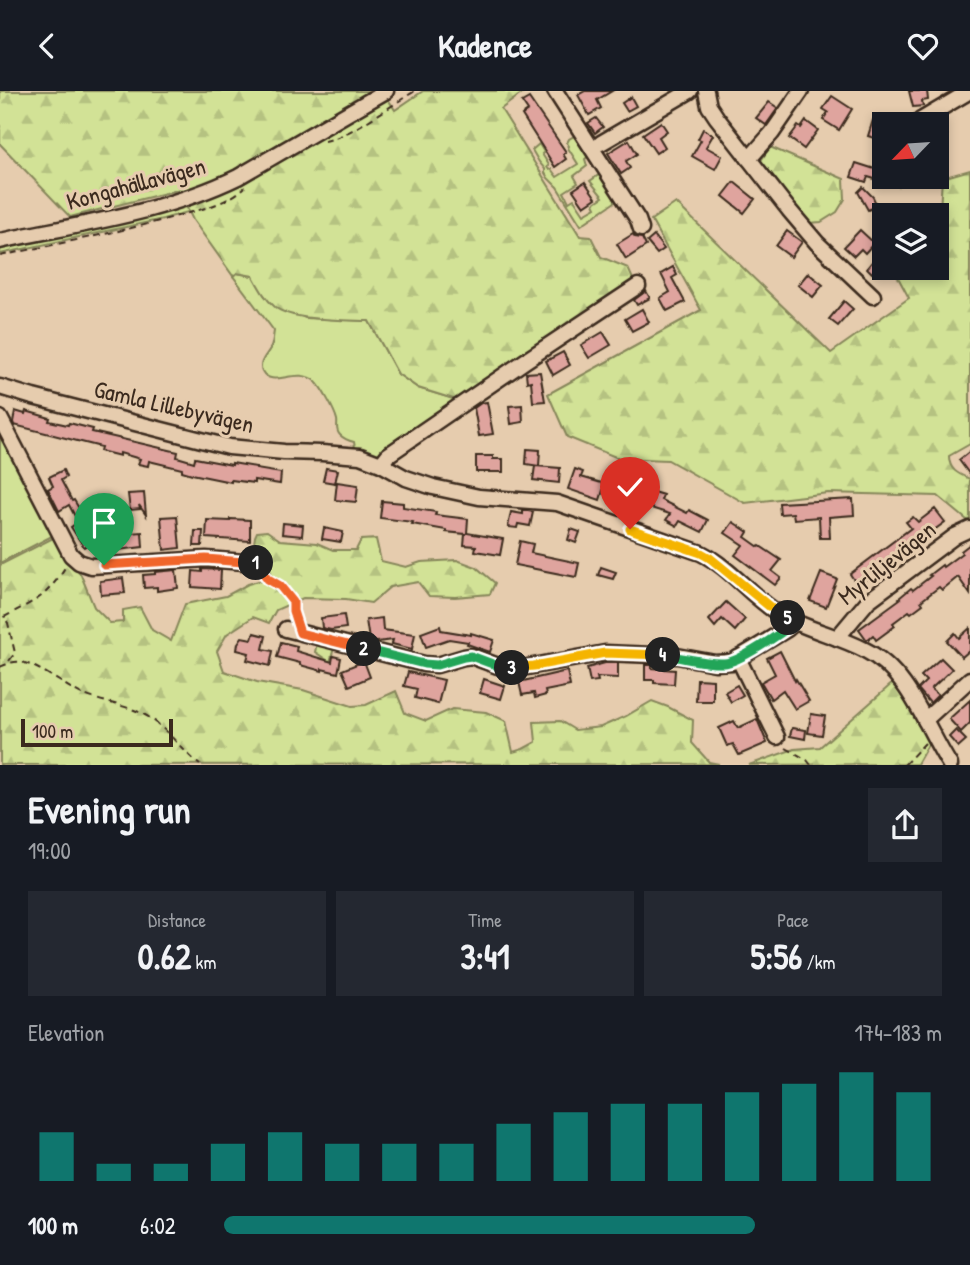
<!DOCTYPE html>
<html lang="en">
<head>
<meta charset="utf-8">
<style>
	:root { --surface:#171b24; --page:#242831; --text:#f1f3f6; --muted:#9ea1a6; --accent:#0f766e }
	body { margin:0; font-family:"Patrick Hand",sans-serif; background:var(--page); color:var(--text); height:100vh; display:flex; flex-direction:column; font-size:26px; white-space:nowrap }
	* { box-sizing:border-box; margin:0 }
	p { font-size:23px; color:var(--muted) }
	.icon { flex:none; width:38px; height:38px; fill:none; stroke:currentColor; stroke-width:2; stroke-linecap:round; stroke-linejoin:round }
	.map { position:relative; height:674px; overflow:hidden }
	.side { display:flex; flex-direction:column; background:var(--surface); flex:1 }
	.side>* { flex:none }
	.needle { width:46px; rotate:245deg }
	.controls { position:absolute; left:872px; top:21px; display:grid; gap:14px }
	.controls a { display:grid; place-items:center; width:77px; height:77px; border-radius:0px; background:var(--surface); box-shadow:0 4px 10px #0003; font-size:35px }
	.scale { position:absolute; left:21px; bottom:18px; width:152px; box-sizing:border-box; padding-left:7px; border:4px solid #3b2a1e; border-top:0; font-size:19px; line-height:24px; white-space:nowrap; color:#3b2a1e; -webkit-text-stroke:5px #e6ccae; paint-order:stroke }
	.pin { position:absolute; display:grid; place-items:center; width:60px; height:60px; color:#fff; margin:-72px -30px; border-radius:50% 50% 50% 0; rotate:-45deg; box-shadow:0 0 7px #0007 }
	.pin .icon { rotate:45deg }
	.km { position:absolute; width:35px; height:35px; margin:-18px; border-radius:50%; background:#222; color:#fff; font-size:19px; line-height:35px; text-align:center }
	.round { display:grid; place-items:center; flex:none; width:74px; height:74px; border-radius:0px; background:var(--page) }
	.headline { display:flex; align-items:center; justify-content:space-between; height:119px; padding:0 28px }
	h1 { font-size:38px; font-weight:800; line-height:52px }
	.figures { display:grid; grid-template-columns:repeat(3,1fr); gap:10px; height:119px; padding:7px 28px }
	.figures div { display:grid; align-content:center; border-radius:0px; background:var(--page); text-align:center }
	.figures b { font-size:35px; font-weight:800 }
	.figures small { font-size:19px; font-weight:400 }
	.figures p { font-size:19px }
	.chart { height:196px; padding:14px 28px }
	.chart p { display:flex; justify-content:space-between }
	.chart svg { width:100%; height:126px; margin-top:7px; stroke:var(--accent); stroke-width:6 }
	ul { padding:0 28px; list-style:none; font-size:23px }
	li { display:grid; grid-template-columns:112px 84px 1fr; align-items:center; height:52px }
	li i { height:18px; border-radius:9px; background:var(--accent) }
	header { display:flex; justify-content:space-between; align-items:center; height:91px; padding:0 28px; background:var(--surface); font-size:32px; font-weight:800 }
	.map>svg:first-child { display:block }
	.green { fill:#d2e296; stroke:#86865a; stroke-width:2 }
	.forest { fill:url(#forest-firs); stroke:#86865a; stroke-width:2 }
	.building { fill:#dfa49e; stroke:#3b2a1e; stroke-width:2 }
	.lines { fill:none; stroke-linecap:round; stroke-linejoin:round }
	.minor-casing { stroke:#3b2a1e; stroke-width:19 }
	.path { stroke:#3b2a1e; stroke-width:2; stroke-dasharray:7 5; stroke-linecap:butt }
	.minor { stroke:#e6ccae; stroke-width:14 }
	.split-1-casing { stroke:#fff; stroke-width:14 }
	.split-2-casing { stroke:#fff; stroke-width:14 }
	.split-3-casing { stroke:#fff; stroke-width:14 }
	.split-4-casing { stroke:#fff; stroke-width:14 }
	.split-5-casing { stroke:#fff; stroke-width:14 }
	.split-6-casing { stroke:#fff; stroke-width:14 }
	.split-1 { stroke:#f0652b; stroke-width:9 }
	.split-2 { stroke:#f0652b; stroke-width:9 }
	.split-3 { stroke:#22a559; stroke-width:9 }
	.split-4 { stroke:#f5b400; stroke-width:9 }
	.split-5 { stroke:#22a559; stroke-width:9 }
	.split-6 { stroke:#f5b400; stroke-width:9 }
	.labels { text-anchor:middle; stroke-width:6; stroke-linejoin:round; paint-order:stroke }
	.street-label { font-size:24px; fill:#3b2a1e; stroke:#e6ccae }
</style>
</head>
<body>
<header><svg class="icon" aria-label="back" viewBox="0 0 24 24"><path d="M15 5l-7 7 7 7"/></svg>Kadence<svg class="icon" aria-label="heart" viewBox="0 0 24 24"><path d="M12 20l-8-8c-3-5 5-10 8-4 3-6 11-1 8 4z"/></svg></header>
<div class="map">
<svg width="970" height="674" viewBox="0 0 970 674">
	<defs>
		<pattern id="forest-firs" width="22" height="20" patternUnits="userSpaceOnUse" patternTransform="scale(1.75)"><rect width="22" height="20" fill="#d2e296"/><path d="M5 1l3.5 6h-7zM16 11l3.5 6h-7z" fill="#b5c281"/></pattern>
	</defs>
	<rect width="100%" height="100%" fill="#e6ccae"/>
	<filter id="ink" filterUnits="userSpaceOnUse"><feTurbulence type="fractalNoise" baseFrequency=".0143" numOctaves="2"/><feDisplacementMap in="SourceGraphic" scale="14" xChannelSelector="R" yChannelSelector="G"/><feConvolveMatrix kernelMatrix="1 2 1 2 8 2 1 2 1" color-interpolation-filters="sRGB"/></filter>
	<g filter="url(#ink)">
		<!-- green -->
		<g class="green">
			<polygon points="576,44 590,64 585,68 587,75 574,85 578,92 564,101 569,111 574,108 584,123 596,116 594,112 603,106 590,90 603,81 618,109 581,134 557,96 548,87 545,82 545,78 539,71 532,59 539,53 544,61 542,63 549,74 547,76 549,79 551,78 557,86 578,73 568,57 569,55 567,52 569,48"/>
			<polygon points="203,108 195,119 163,128 0,163 0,155"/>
			<path d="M236 182 253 185 265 205 305 227 369 230 398 283 418 297 460 310 379 364 355 357 354 351C350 350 343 347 340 344 335 339 338 334 337 329 335 320 322 297 316 291 297 274 272 299 262 280 258 271 267 264 271 256 273 251 273 246 274 240L233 185Z"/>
			<polygon points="0,338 54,444 0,472"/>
			<polygon points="317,552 334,557 330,571 315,561"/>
		</g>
		<!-- forest -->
		<g class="forest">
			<path d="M0 0H383L395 19 423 0H525L501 18 580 145 591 146 601 166 628 177 635 193 460 310 418 297 398 283 369 230C346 229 291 230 275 216 265 208 259 196 253 185L237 182 233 185 193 129 178 99 70 126 0 53Z"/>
			<polygon points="770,56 844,88 845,108 837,121 821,131 809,132 760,71"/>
			<path d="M970 79V353L949 365C949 379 958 383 970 388V429H967L938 405 828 402 745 412 668 369 618 367 567 346 548 303 701 219 651 129 676 112 831 262 909 207 893 177H936V136L939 135 942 87Z"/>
			<path d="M267 440 280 449 317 452 333 459H356L361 449 376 448 381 470 406 476 421 471 457 469 476 476 495 492 490 503 455 506 429 505 418 491 390 496 371 512 346 508 303 507 276 519 269 532 253 526 227 543 217 560 224 580 257 591 303 599 352 615 366 614 396 600 405 622 426 630 452 618 486 621 506 630 513 661 523 658 536 651 534 631 560 630 575 639 601 636 626 625 652 610 668 616 693 629 692 652 709 671 719 673 0 674V474L55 446 81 484 94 516 110 532 123 531V519L140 516 152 539 171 550 185 513 226 505 248 493 262 489 271 481C264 468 248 456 257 441Z"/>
			<polygon points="895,590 930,650 917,673 749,674 794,658 820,656"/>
		</g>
		<!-- building -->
		<g class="building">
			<polygon points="585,0 612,0 597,9 601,17 589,24 578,4"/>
			<polygon points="909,0 927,0 928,9 922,10 923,15 913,16"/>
			<polygon points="832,5 852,18 839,39 823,29 828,21 823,18"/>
			<polygon points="631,6 636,15 627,20 622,12"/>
			<polygon points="529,7 566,61 563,63 566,68 555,76 522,24 528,20 522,11"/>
			<polygon points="769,11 778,17 766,34 756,27"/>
			<polygon points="596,27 603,36 595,42 588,32"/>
			<polygon points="873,29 884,33 884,50 868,45"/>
			<polygon points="806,30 818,39 804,58 789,47 798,35 801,37"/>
			<polygon points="661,31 667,40 659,46 665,56 656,62 643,43"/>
			<polygon points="703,38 713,44 706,56 722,65 715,78 692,65 701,49 698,48"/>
			<polygon points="936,40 947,44 936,71"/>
			<polygon points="629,49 637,63 626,70 630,77 621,83 608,62"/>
			<polygon points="856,72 884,81 883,86 901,86 898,95 868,86 866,91 851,86"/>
			<polygon points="585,91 596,107 584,115 573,99"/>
			<polygon points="734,91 755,108 744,122 723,105"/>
			<polygon points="863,96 873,106 877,115 868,119 858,101"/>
			<polygon points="895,112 902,124 889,124 886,117"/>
			<polygon points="860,139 874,152 865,162 861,158 854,165 844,156"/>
			<polygon points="787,140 802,151 791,166 776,155"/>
			<polygon points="633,143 635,146 642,147 646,155 626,168 617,153"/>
			<polygon points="654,145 664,158 657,163 647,151"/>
			<polygon points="876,166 882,171 872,182 867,177"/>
			<polygon points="673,176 677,184 672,187 685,211 667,220 660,207 670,201 661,183"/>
			<polygon points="808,182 823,194 813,206 798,194"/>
			<polygon points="646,200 650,207 637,214 634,209"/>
			<polygon points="844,210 853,218 838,235 829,228"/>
			<polygon points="642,218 649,231 632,240 625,228"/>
			<polygon points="603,241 611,254 589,267 581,254"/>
			<polygon points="563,261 570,274 553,284 546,270"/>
			<polygon points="540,281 545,310 533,311 531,290 527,291 526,282"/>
			<polygon points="487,311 493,343 479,345 474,317 481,312"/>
			<polygon points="522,314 523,331 511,333 509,315"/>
			<polygon points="15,320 25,323 26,320 50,327 49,330 68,334 69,332 93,338 92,341 178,361 177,366 194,371 195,367 232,374 232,372 256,376 256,378 281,382 280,393 254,389 254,392 231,389 231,391 192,383 182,380 182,378 149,370 148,375 138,373 140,368 120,362 120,365 100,360 101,356 14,334 13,331"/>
			<polygon points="527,358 540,359 539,375 526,373"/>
			<polygon points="970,360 970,384 959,369"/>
			<polygon points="476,365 493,365 493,368 503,368 503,381 476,381"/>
			<polygon points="535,375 560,377 559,392 533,389"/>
			<polygon points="326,377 338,379 335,392 323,390"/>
			<polygon points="575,378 583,381 581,386 605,393 600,409 568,398"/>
			<polygon points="63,379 66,386 61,389 72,410 74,409 80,419 89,414 93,421 84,426 97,448 84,456 71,436 78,431 69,414 59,420 48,398 53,395 49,386"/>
			<polygon points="337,391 358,394 356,411 335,409"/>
			<polygon points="640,397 663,404 661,409 687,422 689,419 708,429 702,441 680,430 677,435 666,429 670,423 635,412"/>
			<polygon points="144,402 146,424 139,414 140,418 130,419 128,403"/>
			<polygon points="622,404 633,408 629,422 618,418"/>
			<polygon points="853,408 854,424 829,426 830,447 820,447 819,426 794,428 793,422 780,423 779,412"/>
			<polygon points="382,410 403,412 403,416 436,421 435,424 468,428 467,442 503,448 500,464 475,460 476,455 464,454 465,443 446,441 446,439 412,433 413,431 380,427"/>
			<polygon points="935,418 945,431 858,495 850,483 911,437 906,431 913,426 918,431"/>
			<polygon points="523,419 533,421 530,435 518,433 517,437 508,436 511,421 523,423"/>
			<polygon points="177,425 180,457 164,459 161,426"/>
			<polygon points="230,428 250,429 250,450 206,447 207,429 230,430"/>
			<polygon points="733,431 748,441 745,446 759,456 760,455 781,469 772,480 781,487 775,494 735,464 743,454 725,442"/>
			<polygon points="283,432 303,434 302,445 282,443"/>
			<polygon points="324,437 343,441 341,451 322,448"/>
			<polygon points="571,438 580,441 576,452 568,449"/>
			<polygon points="195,440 203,440 202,455 194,455"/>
			<polygon points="142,441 143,456 118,459 117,443"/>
			<polygon points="520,450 533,453 531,462 579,472 576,486 515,474"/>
			<polygon points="970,453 970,503 958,486 942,499 939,496 921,510 923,513 911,522 909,520 893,532 895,535 876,549 873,544 867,549 859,538 900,508 899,507 911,497 913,499 931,485 929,484 942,474 943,476 962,462 961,460"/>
			<polygon points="601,476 616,481 613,488 598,484"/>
			<polygon points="202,478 221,479 220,498 192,496 193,480 202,481"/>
			<polygon points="176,479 178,497 157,500 157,496 144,497 143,484 155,483 155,481"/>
			<polygon points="821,482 837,488 826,516 810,510"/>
			<polygon points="123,487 125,502 101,504 100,490"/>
			<polygon points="726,511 745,528 735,540 722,528 715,536 709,529"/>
			<polygon points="344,524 346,537 331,539 322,537 321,527"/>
			<polygon points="382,527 383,539 415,543 412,558 392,553 393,549 377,551 369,549 366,529"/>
			<polygon points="440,535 441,539 471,544 471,542 494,549 490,561 467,553 468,551 449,548 426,556 421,542"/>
			<polygon points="970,537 970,559 962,566 947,550 955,542 959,547"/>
			<polygon points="254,542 266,545 263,558 273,560 270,575 247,569 249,562 237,559 238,552 242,546 252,548"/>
			<polygon points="281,551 297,555 296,560 332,571 333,565 341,567 338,582 322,578 322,580 300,574 300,572 277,566"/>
			<polygon points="780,560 795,590 796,588 809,610 795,618 783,599 771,608 761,591 775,583 767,567"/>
			<polygon points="941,567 952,578 931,598 938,604 930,612 918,598 926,590 921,585"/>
			<polygon points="364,570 370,586 349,595 342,579"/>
			<polygon points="605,572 618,572 618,587 597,586 598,590 590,591 587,577"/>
			<polygon points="645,574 652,574 652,577 675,579 674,593 654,592 654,589 645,589"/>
			<polygon points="567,580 570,595 545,600 546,604 535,607 534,602 522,604 519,591"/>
			<polygon points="408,581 444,589 438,613 415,607 417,598 404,595"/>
			<polygon points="484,588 505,595 501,608 480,602"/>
			<polygon points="697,588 713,589 713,610 696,610"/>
			<polygon points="737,594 743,604 731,611 725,601"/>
			<polygon points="970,609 970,632 961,641 949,628"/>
			<polygon points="811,623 825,625 822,644 808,642"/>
			<polygon points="757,628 767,652 739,664 733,653 727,655 719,637 734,630 738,637"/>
			<polygon points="792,637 806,639 805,648 790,645"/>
			<polygon points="956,639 966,649 958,656 949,646"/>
		</g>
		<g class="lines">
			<defs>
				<g id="minor">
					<polyline points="555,0 638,129 641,138"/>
					<polyline points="706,0 709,15 717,27 789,119 817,152 873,205"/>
					<polyline points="917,33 921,29 970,0"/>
					<polyline points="601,52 690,0"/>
					<polyline points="749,68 772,42 801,0"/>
					<path d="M0 150C80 133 164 122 238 86L386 0"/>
					<path d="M0 296 33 306 229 356 284 361 322 362 360 365 381 373 406 387 433 396 479 406 557 412 701 462C731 477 752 507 781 524 808 539 838 545 865 559 909 581 925 635 950 674"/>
					<polyline points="0,327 71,464 79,471 91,475 206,468 257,472"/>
					<polyline points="381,373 388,364 525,270 638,195"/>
					<polyline points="286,538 424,573 437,574 464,566 471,565 498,575 522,577 605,562 677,565 715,572 732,571 787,538 795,531"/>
					<polyline points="837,547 868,510 955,445 970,438"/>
					<polyline points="738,567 777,646"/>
					<polyline points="925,629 970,588"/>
				</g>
			</defs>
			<!-- minor casing -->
			<use href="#minor" class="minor-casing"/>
			<!-- path -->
			<g class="path">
				<path d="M324 50C347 47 393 13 415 0"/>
				<path d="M0 165C60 152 122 141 181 124 203 118 228 112 245 96"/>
				<path d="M264 483C269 490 273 490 279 495 292 504 291 514 295 527"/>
				<path d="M9 570 15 562 8 532 4 526C15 520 30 513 40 506 51 498 59 486 66 475"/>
				<path d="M0 576C7 573 13 570 20 571 39 574 64 595 82 603 105 613 133 614 153 629 170 642 183 660 200 674"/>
				<polyline points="786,657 807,669 811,674"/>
				<polyline points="904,674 925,652"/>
			</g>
			<!-- minor -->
			<use href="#minor" class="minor"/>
		</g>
	</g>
	<g class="lines" filter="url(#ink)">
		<defs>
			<polyline id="split-1" points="104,474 206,468 256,472"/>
			<polyline id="split-2" points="256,472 268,488 280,495 293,511 293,520 300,542 364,558"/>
			<polyline id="split-3" points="364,558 424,573 437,574 464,566 471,565 498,575 512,577"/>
			<polyline id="split-4" points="512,577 534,575 605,562 663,564"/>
			<path id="split-5" d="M663 564C683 566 704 573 724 572 738 572 783 541 795 531L788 527"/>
			<polyline id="split-6" points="630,438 701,462 710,467 770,516 788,527"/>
		</defs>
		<!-- split-1 casing -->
		<use href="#split-1" class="split-1-casing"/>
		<!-- split-2 casing -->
		<use href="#split-2" class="split-2-casing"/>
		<!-- split-3 casing -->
		<use href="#split-3" class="split-3-casing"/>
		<!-- split-4 casing -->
		<use href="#split-4" class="split-4-casing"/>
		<!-- split-5 casing -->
		<use href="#split-5" class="split-5-casing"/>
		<!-- split-6 casing -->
		<use href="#split-6" class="split-6-casing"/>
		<!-- split-1 -->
		<use href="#split-1" class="split-1"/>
		<!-- split-2 -->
		<use href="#split-2" class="split-2"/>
		<!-- split-3 -->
		<use href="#split-3" class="split-3"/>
		<!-- split-4 -->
		<use href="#split-4" class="split-4"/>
		<!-- split-5 -->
		<use href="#split-5" class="split-5"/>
		<!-- split-6 -->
		<use href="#split-6" class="split-6"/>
	</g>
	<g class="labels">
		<!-- street labels -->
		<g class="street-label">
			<text transform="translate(136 93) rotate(-15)" y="8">Kongahällavägen</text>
			<text transform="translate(174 316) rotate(13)" y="8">Gamla Lillebyvägen</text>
			<text transform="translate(887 472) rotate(-39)" y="8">Myrliljevägen</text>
		</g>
	</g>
</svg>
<div class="controls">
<a><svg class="needle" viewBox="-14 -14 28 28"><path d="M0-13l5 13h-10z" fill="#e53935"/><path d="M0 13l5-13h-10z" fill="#9ea1a6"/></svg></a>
<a><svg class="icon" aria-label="layers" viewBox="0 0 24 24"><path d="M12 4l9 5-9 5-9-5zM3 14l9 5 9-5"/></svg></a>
</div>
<div class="scale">100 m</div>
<div class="pin" style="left:104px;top:474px;background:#1e9e55"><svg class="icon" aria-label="arrive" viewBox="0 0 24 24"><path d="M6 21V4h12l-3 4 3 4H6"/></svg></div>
<div class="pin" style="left:630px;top:438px;background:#d93025"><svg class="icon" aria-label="check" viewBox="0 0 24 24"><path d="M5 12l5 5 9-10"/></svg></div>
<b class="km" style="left:256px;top:472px">1</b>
<b class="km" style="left:364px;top:558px">2</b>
<b class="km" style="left:512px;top:577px">3</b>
<b class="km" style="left:663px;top:564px">4</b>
<b class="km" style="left:788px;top:527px">5</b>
</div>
<section class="side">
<div class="headline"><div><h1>Evening run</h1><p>19:00</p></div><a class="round"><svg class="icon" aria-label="share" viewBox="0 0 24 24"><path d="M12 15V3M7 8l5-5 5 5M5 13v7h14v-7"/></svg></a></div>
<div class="figures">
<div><p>Distance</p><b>0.62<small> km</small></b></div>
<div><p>Time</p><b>3:41</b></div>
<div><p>Pace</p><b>5:56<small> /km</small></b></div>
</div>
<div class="chart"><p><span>Elevation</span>174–183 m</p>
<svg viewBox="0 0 160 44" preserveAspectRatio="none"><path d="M5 44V27M15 44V38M25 44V38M35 44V31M45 44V27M55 44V31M65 44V31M75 44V31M85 44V24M95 44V20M105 44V17M115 44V17M125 44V13M135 44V10M145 44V6M155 44V13"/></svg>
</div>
<ul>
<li><b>100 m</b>6:02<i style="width:74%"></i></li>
</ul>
</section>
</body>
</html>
